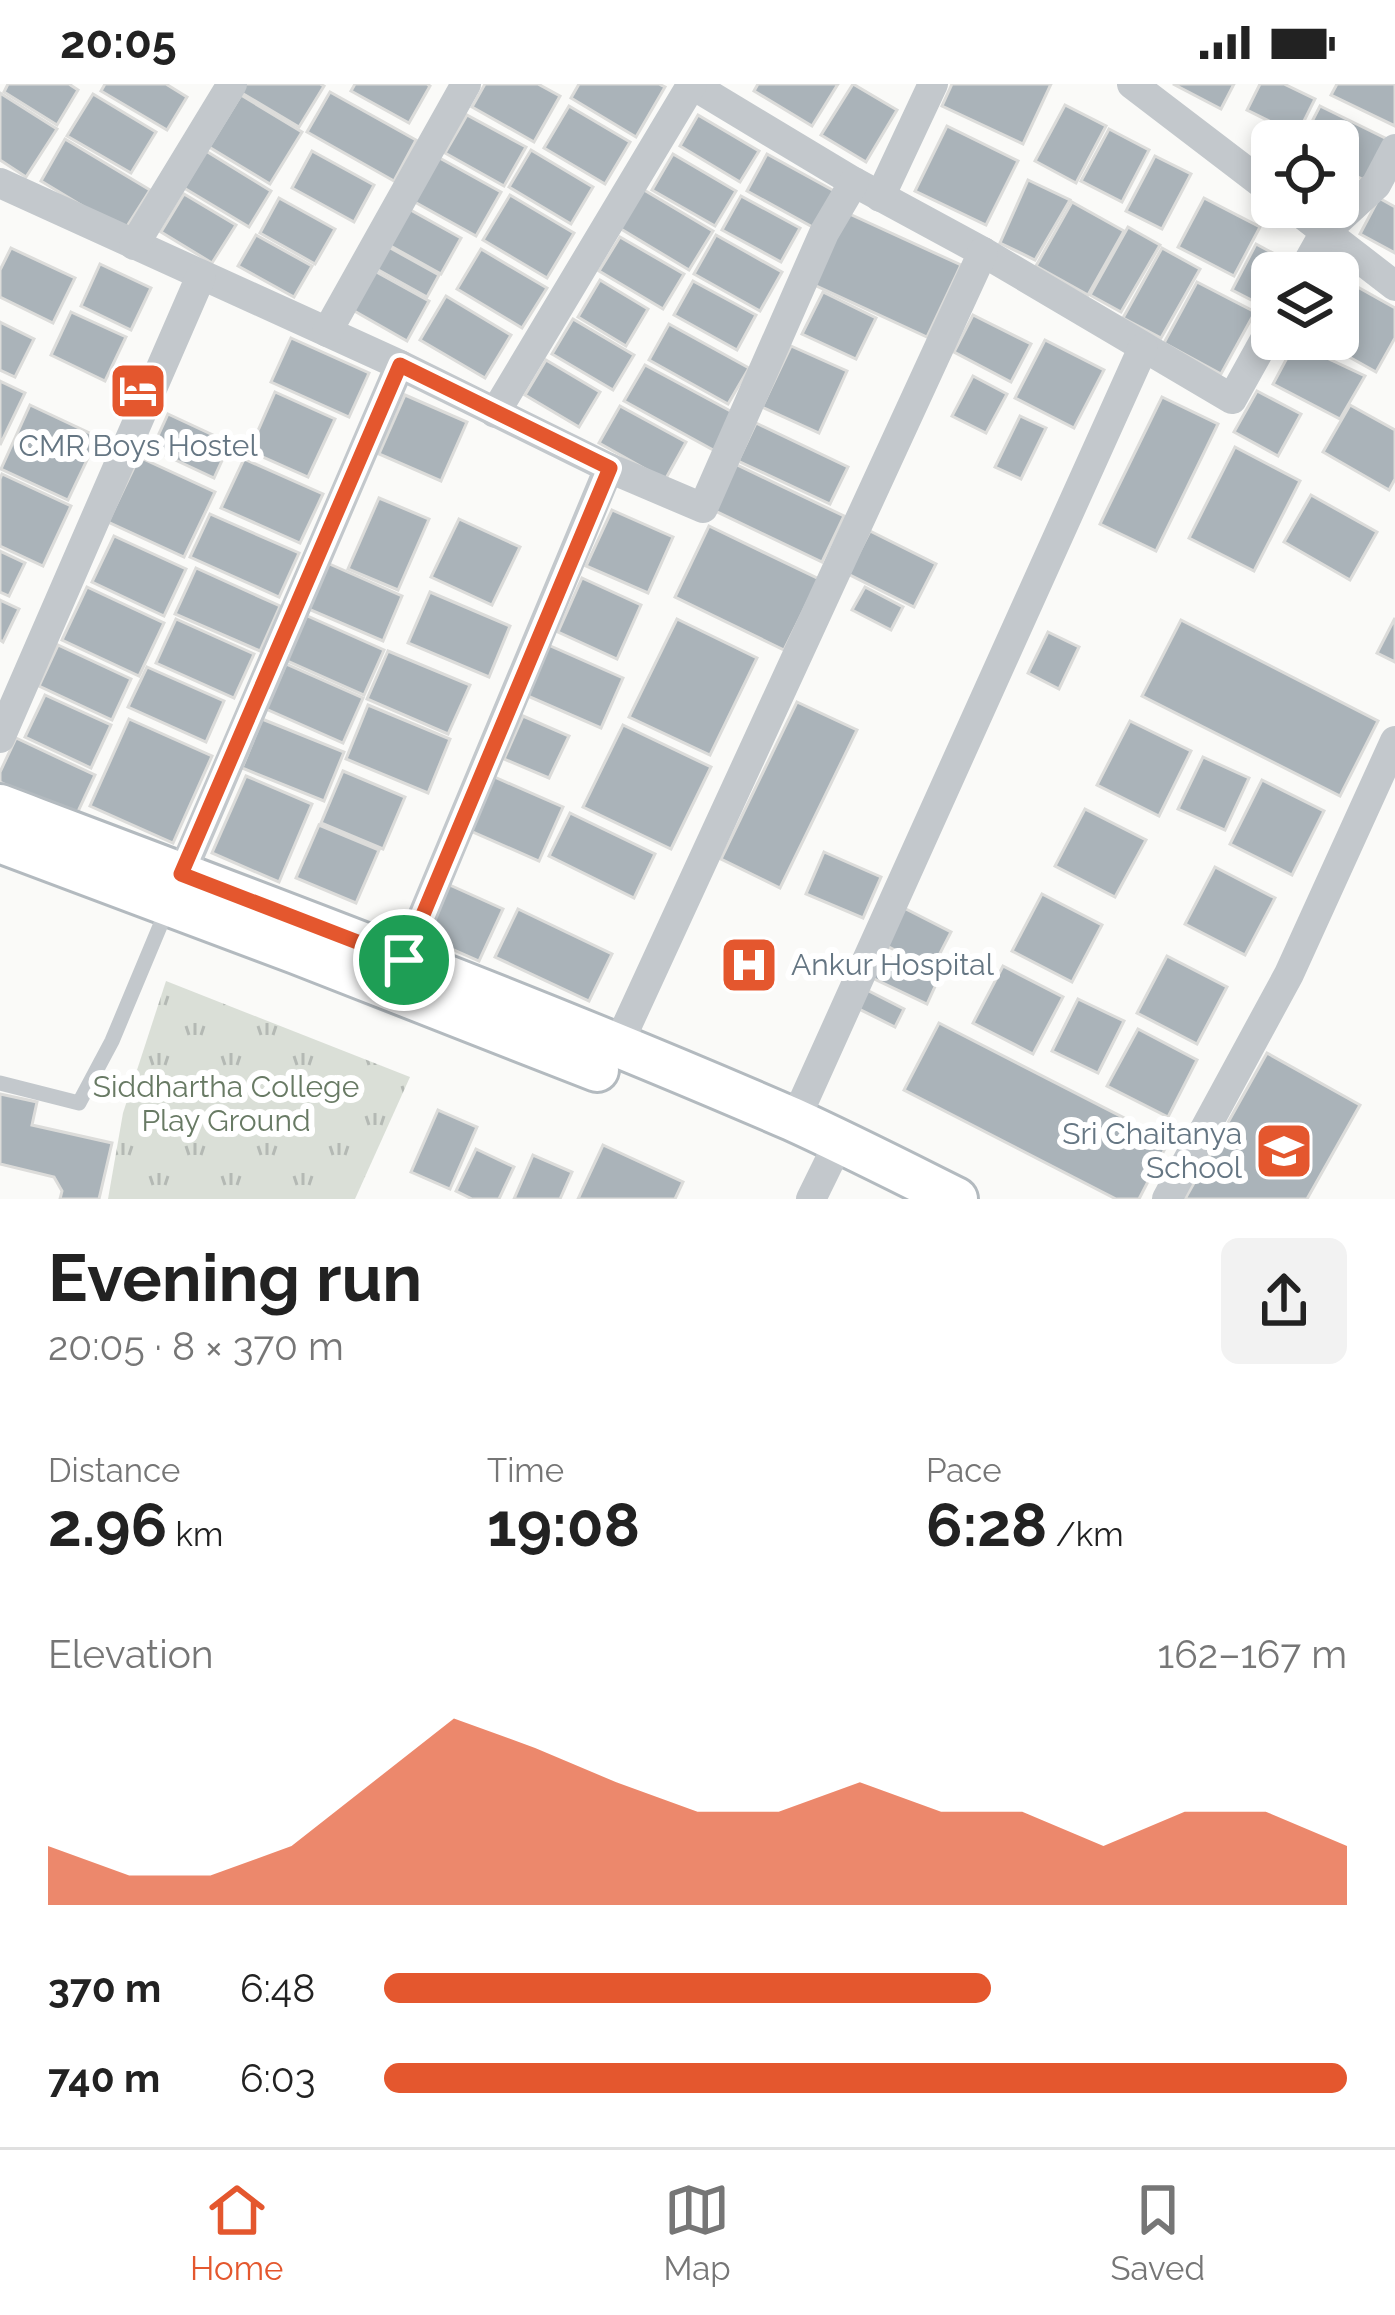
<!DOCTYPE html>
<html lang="en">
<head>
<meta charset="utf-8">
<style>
	:root { --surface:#fff; --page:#f2f2f2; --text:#222; --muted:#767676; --line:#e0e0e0; --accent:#e4572e }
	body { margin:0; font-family:Raleway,sans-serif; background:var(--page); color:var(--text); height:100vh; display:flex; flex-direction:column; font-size:45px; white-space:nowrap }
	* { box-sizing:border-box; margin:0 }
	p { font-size:39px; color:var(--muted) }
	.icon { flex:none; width:66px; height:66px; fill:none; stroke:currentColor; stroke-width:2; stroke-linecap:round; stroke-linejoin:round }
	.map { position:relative; height:1115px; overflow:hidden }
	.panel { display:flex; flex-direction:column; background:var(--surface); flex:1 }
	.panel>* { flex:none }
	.fabs { position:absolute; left:1251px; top:36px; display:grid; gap:24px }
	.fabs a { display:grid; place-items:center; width:108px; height:108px; border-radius:18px; background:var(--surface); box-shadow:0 6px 18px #0003; font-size:60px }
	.pin { position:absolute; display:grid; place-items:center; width:102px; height:102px; color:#fff; margin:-51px; border:6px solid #fff; border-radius:50%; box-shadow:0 3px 12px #0007 }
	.round { display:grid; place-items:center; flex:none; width:126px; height:126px; border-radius:18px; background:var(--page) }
	.summary { display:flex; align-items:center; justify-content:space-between; height:204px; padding:0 48px }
	h1 { font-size:66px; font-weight:700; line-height:90px }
	.metrics { display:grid; grid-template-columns:repeat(3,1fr); gap:18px; height:204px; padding:12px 48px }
	.metrics div { display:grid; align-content:center }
	.metrics b { font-size:60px; font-weight:700 }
	.metrics small { font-size:33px; font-weight:400 }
	.metrics p { font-size:33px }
	.chart { height:336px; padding:24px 48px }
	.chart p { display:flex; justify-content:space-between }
	.chart svg { width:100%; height:216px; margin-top:12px; fill:var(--accent); opacity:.7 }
	ul { padding:0 48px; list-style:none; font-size:39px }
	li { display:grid; grid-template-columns:192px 144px 1fr; align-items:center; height:90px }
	li i { height:30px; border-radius:15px; background:var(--accent) }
	.status { display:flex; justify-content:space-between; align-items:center; height:84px; padding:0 60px; background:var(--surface); direction:ltr }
	.status svg { height:33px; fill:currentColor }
	.tabs { display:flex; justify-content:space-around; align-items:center; height:168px; border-top:3px solid var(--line); background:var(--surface); font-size:33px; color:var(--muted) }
	.tabs a { display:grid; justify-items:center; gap:6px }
	.tabs .current { color:var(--accent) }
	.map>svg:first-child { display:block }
	.grass { fill:url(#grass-tufts) }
	.building { fill:#aab3b9; stroke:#dcdcda; stroke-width:3 }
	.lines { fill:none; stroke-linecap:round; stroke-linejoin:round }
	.secondary-casing { stroke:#b3babf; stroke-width:48 }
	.lane { stroke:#c3c8cc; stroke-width:15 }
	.street { stroke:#c3c8cc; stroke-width:30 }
	.secondary { stroke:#fff; stroke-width:42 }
	.route-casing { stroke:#fff; stroke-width:24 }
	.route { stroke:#e4572e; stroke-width:15 }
	.labels { text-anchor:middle; stroke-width:12; stroke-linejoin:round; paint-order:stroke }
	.poi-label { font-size:30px; fill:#657683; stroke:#fff }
	.park-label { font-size:30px; fill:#687a64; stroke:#fff }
</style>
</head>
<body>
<div class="status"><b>20:05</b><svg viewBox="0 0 49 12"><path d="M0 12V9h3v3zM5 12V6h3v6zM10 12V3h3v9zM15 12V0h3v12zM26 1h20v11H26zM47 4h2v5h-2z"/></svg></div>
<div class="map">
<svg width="1395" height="1115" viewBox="0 0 1395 1115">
	<defs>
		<pattern id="grass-tufts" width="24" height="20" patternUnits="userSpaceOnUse" patternTransform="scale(3)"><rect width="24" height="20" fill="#dadfd7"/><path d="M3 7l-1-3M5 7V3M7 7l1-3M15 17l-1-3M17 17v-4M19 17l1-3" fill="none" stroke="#b4b9b4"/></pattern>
	</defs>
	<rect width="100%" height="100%" fill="#fafaf8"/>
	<!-- grass -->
	<polygon class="grass" points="166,897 410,993 355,1115 108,1115 123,1029"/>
	<!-- building -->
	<g class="building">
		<polygon points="8,0 69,0 78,6 57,41 4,8"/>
		<polygon points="105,0 166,0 187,13 167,46 101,7"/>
		<polygon points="245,0 320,0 324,2 299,43 240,8"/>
		<polygon points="355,0 427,0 430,2 409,39 351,7"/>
		<polygon points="485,0 538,0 560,12 534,58 472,23"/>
		<polygon points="579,0 659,0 665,3 636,53 571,14"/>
		<polygon points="758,0 838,0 812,42 754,7"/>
		<polygon points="853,0 897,26 866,78 821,51"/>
		<polygon points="952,0 1051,0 1023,60 942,22"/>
		<polygon points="1173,0 1234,0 1221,25"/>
		<polygon points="1260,0 1284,0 1315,15 1297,51 1247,26"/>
		<polygon points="1337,0 1395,0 1395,42 1331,11"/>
		<polygon points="330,8 416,56 394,97 307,48"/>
		<polygon points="0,9 57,45 26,93 0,76"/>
		<polygon points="93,10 156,48 131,89 67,52"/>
		<polygon points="241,11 302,48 270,100 209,63"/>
		<polygon points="1065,21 1106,42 1076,99 1035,77"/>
		<polygon points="569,22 630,58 605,100 544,64"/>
		<polygon points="1320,22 1389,56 1368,98 1338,83 1338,57 1302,57"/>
		<polygon points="467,31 526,63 504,102 445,69"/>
		<polygon points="698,31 759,67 740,98 680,62"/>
		<polygon points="947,42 1018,77 986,141 915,107"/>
		<polygon points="1109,45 1149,66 1122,118 1081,97"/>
		<polygon points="65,55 150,106 124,147 41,97"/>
		<polygon points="531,66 593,103 571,140 509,103"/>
		<polygon points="206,67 271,107 249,143 184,104"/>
		<polygon points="312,67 374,101 354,138 292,104"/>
		<polygon points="673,70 736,107 715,142 652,106"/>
		<polygon points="767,70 838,109 818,146 747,107"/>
		<polygon points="436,72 501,108 476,152 411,116"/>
		<polygon points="1155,72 1191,90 1162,145 1126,127"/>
		<polygon points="1028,96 1070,116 1035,176 1000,159"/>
		<polygon points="639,103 713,147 689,186 616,142"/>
		<polygon points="184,110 236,141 212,179 161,148"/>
		<polygon points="510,111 574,149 547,194 483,156"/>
		<polygon points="741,112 800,144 781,178 722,146"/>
		<polygon points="279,114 335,145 315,180 260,149"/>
		<polygon points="1204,114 1260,143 1234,192 1178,163"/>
		<polygon points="1379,114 1395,123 1395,169 1360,150"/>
		<polygon points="1072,118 1124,147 1088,211 1036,182"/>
		<polygon points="407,124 461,154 441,190 387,160"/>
		<polygon points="843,127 961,181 927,253 810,199"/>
		<polygon points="1128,143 1160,161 1121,228 1090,211"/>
		<polygon points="256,151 312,182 294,213 238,182"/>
		<polygon points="716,151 782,188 760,227 694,190"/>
		<polygon points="620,153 684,190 663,225 599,187"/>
		<polygon points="1256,160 1295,181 1291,189 1272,189 1271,226 1232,206"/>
		<polygon points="385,161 439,191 427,213 373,183"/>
		<polygon points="11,164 75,194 53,239 0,213 0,186"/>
		<polygon points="1162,164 1200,185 1161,254 1123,234"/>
		<polygon points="481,165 547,204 522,244 457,205"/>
		<polygon points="100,180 151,204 131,246 81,222"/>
		<polygon points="371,185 429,217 407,257 349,224"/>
		<polygon points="1338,192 1395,224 1395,254 1376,288 1317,255 1338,255"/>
		<polygon points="600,196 648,225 626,262 578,233"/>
		<polygon points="693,197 756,231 737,266 674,231"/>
		<polygon points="1197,198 1255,228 1221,290 1164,259"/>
		<polygon points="823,208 876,234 856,275 802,250"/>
		<polygon points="446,212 511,251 485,294 420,256"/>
		<polygon points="71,228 126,253 105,297 51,271"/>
		<polygon points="973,231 1031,260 1011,298 954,268"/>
		<polygon points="573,235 634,271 613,306 552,270"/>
		<polygon points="0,238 34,255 15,293 0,286"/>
		<polygon points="669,240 749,284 728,320 649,276"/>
		<polygon points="291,254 369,289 349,333 271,298"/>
		<polygon points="1045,256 1104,286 1074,344 1015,314"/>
		<polygon points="1295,259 1365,292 1340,335 1273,300"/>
		<polygon points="791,262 847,287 819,349 762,323"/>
		<polygon points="546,276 600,308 579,343 525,311"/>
		<polygon points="645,281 736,330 715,367 624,317"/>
		<polygon points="973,292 1007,310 986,349 952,332"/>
		<polygon points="0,297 25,309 0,361"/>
		<polygon points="1257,307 1301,330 1278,372 1234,348"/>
		<polygon points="275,308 335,335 308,393 249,367"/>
		<polygon points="405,311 467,338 441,397 379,370"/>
		<polygon points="1162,313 1218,340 1156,467 1100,440"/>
		<polygon points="30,321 98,353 68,416 1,385"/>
		<polygon points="1350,321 1395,346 1395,395 1389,406 1323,368"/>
		<polygon points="620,322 686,358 665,396 599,359"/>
		<polygon points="168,330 230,359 214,394 152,365"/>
		<polygon points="1020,332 1046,344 1021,395 995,383"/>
		<polygon points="756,339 848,383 830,420 738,377"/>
		<polygon points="1235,363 1300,397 1254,487 1189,454"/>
		<polygon points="139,373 215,408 184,473 108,438"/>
		<polygon points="244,375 323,410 300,459 221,424"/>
		<polygon points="733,379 844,432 822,478 711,425"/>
		<polygon points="2,390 71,422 43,482 0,462 0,395"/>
		<polygon points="1311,411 1377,448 1350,496 1284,458"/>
		<polygon points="379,414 429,435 398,506 348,485"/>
		<polygon points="612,426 673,453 648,509 586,482"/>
		<polygon points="210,430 299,469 279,513 190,473"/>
		<polygon points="459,435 520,463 492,521 431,493"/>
		<polygon points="709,442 819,495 784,566 675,513"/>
		<polygon points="870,447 936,480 914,523 848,490"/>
		<polygon points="114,452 186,485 164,532 92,498"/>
		<polygon points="0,467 25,479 9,512 0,508"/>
		<polygon points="325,478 402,512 383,557 306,524"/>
		<polygon points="196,484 280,522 260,567 175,530"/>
		<polygon points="582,494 641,521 617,575 558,548"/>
		<polygon points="87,503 164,539 139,592 62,556"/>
		<polygon points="865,503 903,523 891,546 852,526"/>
		<polygon points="430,508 510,542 489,593 408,559"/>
		<polygon points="0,516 19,525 3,558 0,556"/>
		<polygon points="303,530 384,566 364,611 283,575"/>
		<polygon points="1395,534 1395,578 1377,569"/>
		<polygon points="176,535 254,570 234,614 156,579"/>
		<polygon points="677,535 757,574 710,671 629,633"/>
		<polygon points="1181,536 1378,637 1340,712 1142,612"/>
		<polygon points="1048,548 1079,563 1059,605 1028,589"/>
		<polygon points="546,560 623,594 601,644 523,610"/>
		<polygon points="58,561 131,595 112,636 39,602"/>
		<polygon points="388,567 470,601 448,650 367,615"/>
		<polygon points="286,580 363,614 343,659 266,625"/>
		<polygon points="147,583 224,617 206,658 128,623"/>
		<polygon points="45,611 111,641 91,684 25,653"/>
		<polygon points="797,618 857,646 780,804 721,775"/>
		<polygon points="368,621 450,655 428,709 346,675"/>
		<polygon points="523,632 569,652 549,694 504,675"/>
		<polygon points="129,635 212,672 173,759 90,722"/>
		<polygon points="262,635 344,668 324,717 242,684"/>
		<polygon points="1130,637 1191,667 1159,732 1097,701"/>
		<polygon points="623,641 711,683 671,765 583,723"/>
		<polygon points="16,654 95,691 75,734 0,698 0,688"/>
		<polygon points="1203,673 1249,694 1225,746 1178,725"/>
		<polygon points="343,687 405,713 383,765 321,739"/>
		<polygon points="490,691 563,723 539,777 466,745"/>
		<polygon points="246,692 312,720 279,798 212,769"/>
		<polygon points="1262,696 1324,727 1292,791 1230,760"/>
		<polygon points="1085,725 1146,756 1115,813 1055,782"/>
		<polygon points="570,729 655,770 634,814 549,772"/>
		<polygon points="319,741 379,766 356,819 296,794"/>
		<polygon points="824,768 881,793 863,834 806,810"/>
		<polygon points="1215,783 1275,814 1245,871 1185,840"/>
		<polygon points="443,798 503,825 479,877 420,851"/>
		<polygon points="1042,810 1102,841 1072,898 1012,867"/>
		<polygon points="902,823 951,848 932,885 883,860"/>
		<polygon points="518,825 612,870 589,917 495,873"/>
		<polygon points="878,867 938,896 927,920 866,891"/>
		<polygon points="1167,872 1227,903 1197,960 1137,929"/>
		<polygon points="1003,882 1063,913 1033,970 973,939"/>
		<polygon points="859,902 904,925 895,943 849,920"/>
		<polygon points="1078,915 1124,937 1098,989 1052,967"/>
		<polygon points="939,939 1169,1057 1139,1115 1116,1115 904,1006"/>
		<polygon points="1138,945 1197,976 1168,1033 1107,1002"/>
		<polygon points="1267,969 1360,1021 1307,1115 1185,1115"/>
		<polygon points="0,1010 37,1018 32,1041 112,1059 99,1115 60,1115 62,1107 54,1093 0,1080"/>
		<polygon points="438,1026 477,1043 450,1105 411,1088"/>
		<polygon points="603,1061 683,1098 675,1115 578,1115"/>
		<polygon points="476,1065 514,1083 499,1115 472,1115 456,1107"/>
		<polygon points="533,1071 572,1088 560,1115 514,1115"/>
	</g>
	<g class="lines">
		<defs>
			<g id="secondary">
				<path d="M0 722C265 822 532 922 792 1035 847 1060 902 1088 956 1115"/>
				<polyline points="0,757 296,868 597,986"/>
			</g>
		</defs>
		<!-- secondary casing -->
		<use href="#secondary" class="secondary-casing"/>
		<!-- lane -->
		<polyline class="lane" points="0,999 79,1019 112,957 168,823"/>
		<!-- street -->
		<g class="street">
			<polyline points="691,0 854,98 983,168 1232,315 1272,243"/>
			<polyline points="1132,0 1272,107"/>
			<polyline points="0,99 400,281 609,384 404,876"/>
			<polyline points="880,113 933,0"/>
			<polyline points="1293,123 1395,202"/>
			<polyline points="134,161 232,0"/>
			<polyline points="1302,189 1325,148 1376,101 1395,65"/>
			<polyline points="327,248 466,0"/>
			<polyline points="495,329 692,0"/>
			<polyline points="609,384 703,424 824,149 854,98"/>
			<polyline points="0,654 201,192"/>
			<polyline points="175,805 400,281"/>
			<polyline points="617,963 983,168"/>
			<polyline points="795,1036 1143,264"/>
			<polyline points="811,1115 839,1058"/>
			<polyline points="1167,1115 1289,890 1395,657"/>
		</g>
		<!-- secondary -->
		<use href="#secondary" class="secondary"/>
	</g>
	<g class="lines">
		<defs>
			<polygon id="route" points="400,281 610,384 404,876 181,790"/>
		</defs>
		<!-- route casing -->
		<use href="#route" class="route-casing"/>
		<!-- route -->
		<use href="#route" class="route"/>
	</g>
	<!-- icons -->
	<defs>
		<symbol id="hotel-square" viewBox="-11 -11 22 22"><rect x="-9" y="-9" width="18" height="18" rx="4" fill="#e4572e" stroke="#fff"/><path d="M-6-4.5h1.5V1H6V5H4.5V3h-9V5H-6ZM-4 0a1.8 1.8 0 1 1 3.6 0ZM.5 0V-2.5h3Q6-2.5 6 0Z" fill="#fff"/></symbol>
		<symbol id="hospital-square" viewBox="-11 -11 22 22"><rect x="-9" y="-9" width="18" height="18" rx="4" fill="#e4572e" stroke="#fff"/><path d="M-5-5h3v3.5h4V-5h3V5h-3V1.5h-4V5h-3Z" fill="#fff"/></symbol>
		<symbol id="school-square" viewBox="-11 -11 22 22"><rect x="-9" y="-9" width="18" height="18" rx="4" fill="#e4572e" stroke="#fff"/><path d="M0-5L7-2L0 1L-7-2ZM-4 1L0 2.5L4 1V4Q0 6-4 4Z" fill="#fff"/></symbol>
	</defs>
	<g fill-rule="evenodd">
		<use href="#hotel-square" x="105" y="274" width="66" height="66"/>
		<use href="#hospital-square" x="716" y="848" width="66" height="66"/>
		<use href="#school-square" x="1251" y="1034" width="66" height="66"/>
	</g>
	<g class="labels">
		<!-- poi labels -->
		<g class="poi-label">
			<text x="138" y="372">CMR Boys Hostel</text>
			<text x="791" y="891" text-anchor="start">Ankur Hospital</text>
			<text x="1242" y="1060" text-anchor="end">Sri Chaitanya<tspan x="1242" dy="34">School</tspan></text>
		</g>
		<!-- park labels -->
		<g class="park-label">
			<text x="226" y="1013">Siddhartha College<tspan x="226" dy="34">Play Ground</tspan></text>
		</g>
	</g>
</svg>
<div class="fabs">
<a><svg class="icon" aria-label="locate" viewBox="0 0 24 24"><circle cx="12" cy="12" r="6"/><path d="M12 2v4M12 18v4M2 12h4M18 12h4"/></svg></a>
<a><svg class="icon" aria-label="layers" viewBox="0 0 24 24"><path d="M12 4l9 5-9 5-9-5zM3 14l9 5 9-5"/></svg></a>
</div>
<div class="pin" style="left:404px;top:876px;background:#1e9e55"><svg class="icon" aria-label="arrive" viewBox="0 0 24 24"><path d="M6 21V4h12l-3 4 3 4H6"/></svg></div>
</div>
<section class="panel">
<div class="summary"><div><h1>Evening run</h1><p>20:05 · 8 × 370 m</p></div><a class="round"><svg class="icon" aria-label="share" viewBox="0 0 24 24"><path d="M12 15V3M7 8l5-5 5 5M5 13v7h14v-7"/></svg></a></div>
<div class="metrics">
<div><p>Distance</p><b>2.96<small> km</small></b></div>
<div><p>Time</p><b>19:08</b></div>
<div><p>Pace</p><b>6:28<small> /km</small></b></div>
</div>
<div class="chart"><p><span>Elevation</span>162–167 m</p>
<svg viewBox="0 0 160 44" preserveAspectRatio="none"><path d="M0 44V32L10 38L20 38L30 32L40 19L50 6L60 12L70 19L80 25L90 25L100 19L110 25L120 25L130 32L140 25L150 25L160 32V44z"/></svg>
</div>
<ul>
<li><b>370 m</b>6:48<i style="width:63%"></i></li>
<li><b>740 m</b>6:03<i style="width:100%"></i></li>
</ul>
</section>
<nav class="tabs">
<a class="current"><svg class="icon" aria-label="home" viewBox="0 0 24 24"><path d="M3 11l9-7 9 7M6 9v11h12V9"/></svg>Home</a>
<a><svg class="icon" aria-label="map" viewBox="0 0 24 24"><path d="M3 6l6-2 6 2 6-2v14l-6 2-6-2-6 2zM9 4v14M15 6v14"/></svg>Map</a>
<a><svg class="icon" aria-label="saved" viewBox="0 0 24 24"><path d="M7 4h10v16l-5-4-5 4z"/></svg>Saved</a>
</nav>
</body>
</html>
